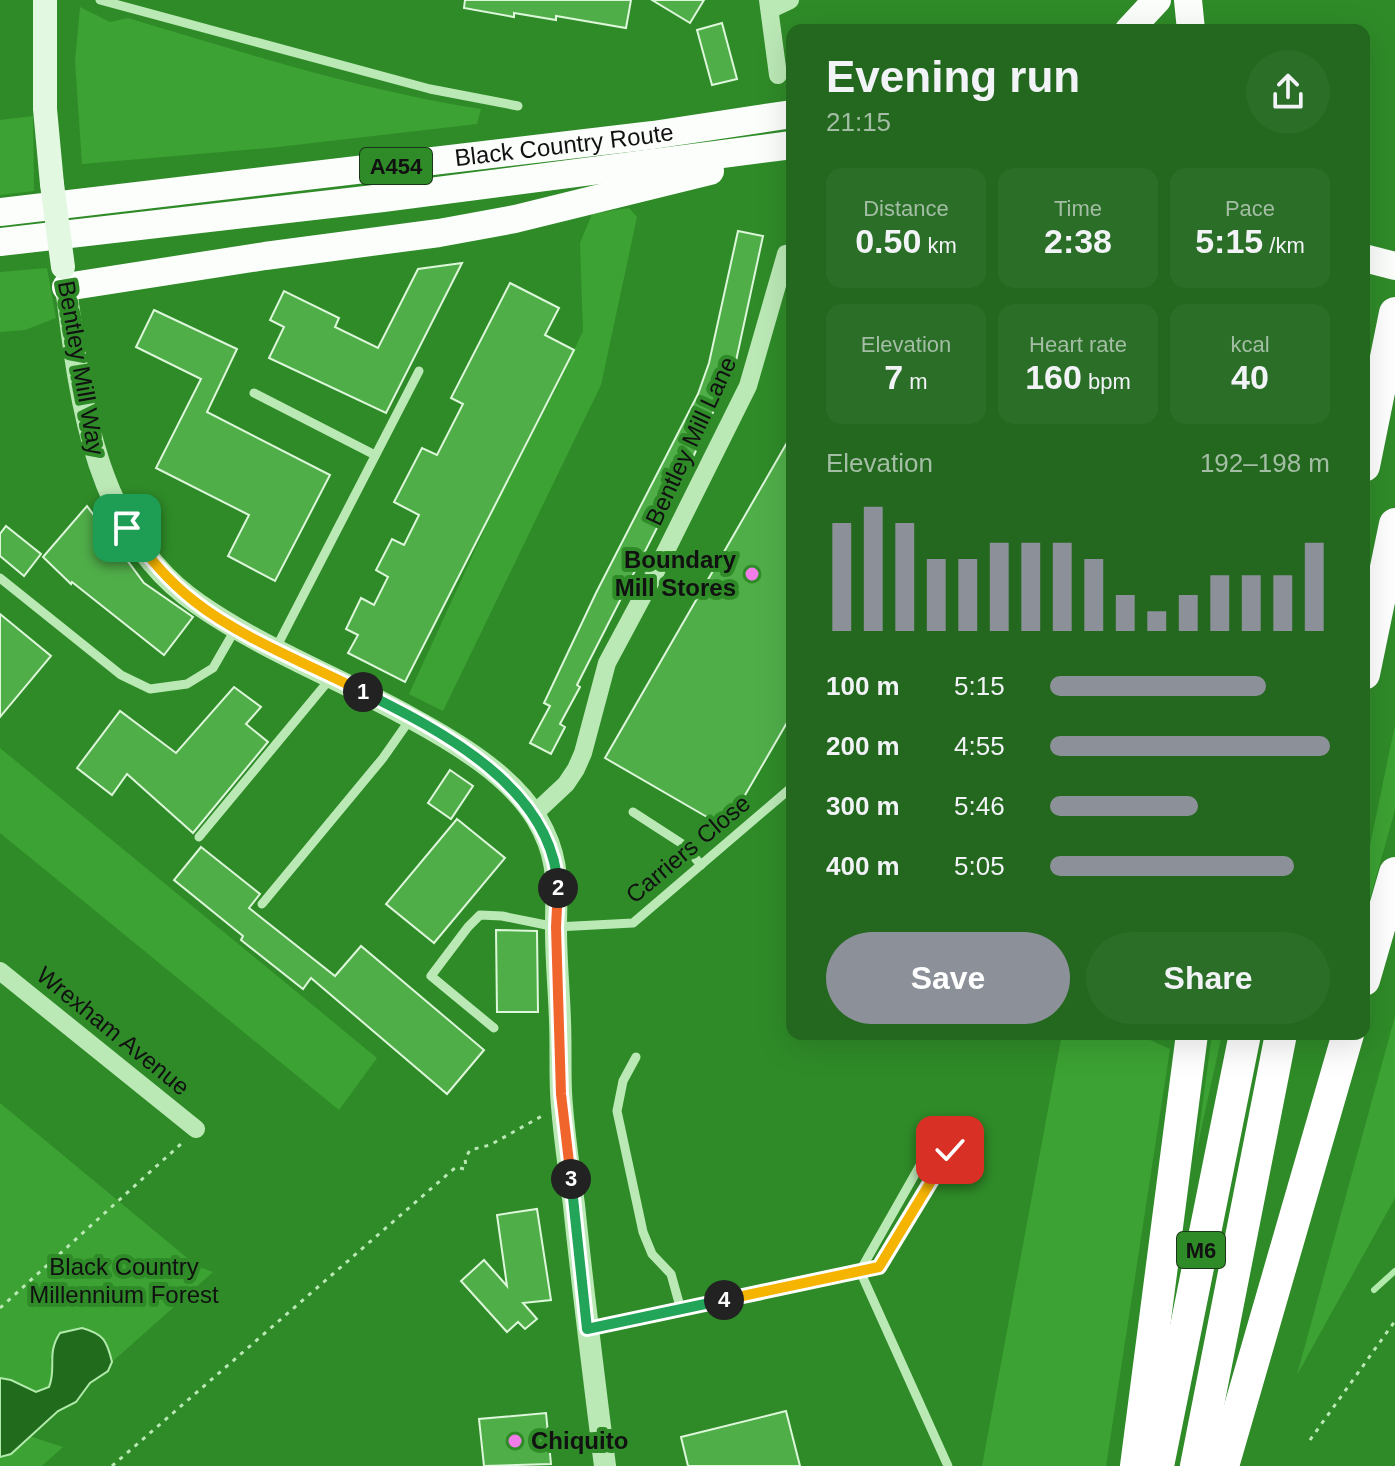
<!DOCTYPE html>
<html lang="en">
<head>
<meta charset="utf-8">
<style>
	:root { --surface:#23681e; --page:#2b6e27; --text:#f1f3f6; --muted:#a3bea4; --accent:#8c9099 }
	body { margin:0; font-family:Helvetica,sans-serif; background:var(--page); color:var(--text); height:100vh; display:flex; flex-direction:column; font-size:30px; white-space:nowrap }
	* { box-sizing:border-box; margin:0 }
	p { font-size:26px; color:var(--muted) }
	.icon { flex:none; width:44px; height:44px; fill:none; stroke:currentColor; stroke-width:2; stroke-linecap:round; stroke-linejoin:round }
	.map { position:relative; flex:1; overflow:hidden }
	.drawer { position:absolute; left:786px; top:24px; width:584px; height:1016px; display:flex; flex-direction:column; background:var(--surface); border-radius:16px; box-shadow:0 8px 32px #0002 }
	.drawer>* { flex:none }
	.pin { position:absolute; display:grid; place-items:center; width:68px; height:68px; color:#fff; margin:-34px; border-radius:16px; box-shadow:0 4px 12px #0006 }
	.km { position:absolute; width:40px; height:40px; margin:-20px; border-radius:50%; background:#222; color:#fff; font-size:22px; line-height:40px; text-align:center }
	.round { display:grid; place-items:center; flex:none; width:84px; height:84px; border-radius:42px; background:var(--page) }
	.overview { display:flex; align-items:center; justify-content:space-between; height:136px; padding:0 40px }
	h1 { font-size:44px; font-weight:700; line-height:60px }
	.figures { display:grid; grid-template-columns:repeat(3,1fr); gap:12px; height:136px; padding:8px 40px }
	.figures div { display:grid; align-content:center; border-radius:16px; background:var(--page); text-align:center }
	.figures b { font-size:34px; font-weight:700 }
	.figures small { font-size:22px; font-weight:400 }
	.figures p { font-size:22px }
	.chart { height:224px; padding:16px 40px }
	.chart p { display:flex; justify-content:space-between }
	.chart svg { width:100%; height:144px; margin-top:8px; stroke:var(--accent); stroke-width:6 }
	.button { display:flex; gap:16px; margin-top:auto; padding:16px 40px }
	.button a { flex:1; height:92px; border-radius:48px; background:var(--accent); color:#fff; font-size:32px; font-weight:700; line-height:92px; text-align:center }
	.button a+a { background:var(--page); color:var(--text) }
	ul { padding:0 40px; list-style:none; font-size:26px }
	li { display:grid; grid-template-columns:128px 96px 1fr; align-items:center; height:60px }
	li i { height:20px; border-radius:10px; background:var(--accent) }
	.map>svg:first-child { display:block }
	.green { fill:#3ca233 }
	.water { fill:#216b1d; stroke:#b1eaab; stroke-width:2 }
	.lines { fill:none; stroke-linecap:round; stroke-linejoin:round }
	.stream { stroke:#b1eaab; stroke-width:6 }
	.building { fill:#50ae49; stroke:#ddf7da; stroke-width:2 }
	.path { stroke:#bbe9b6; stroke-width:3; stroke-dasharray:4 6; stroke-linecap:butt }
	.service { stroke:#bbe9b6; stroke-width:9 }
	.minor { stroke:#bbe9b6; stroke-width:18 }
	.tertiary { stroke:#bbe9b6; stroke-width:22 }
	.secondary { stroke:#e2f8e1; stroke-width:24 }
	.trunk { stroke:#fcfefc; stroke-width:28 }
	.motorway { stroke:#fff; stroke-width:32 }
	.secondary-bridge { stroke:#e2f8e1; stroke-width:24 }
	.split-1-casing { stroke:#fff; stroke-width:16 }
	.split-2-casing { stroke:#fff; stroke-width:16 }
	.split-3-casing { stroke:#fff; stroke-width:16 }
	.split-4-casing { stroke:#fff; stroke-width:16 }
	.split-5-casing { stroke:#fff; stroke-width:16 }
	.split-1 { stroke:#f5b400; stroke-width:10 }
	.split-2 { stroke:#22a559; stroke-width:10 }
	.split-3 { stroke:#f0652b; stroke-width:10 }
	.split-4 { stroke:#22a559; stroke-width:10 }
	.split-5 { stroke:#f5b400; stroke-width:10 }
	.poi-dot { fill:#f17de8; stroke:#2f8b28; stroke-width:3 }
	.labels { text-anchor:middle; stroke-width:8; stroke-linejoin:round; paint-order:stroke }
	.shield { fill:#2f8b28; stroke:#1a3618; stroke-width:2 }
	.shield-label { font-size:22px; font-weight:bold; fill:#111 }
	.street-label { font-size:24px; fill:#111; stroke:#2f8b28 }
	.poi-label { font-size:24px; font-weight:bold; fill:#111; stroke:#2f8b28; text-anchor:end }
	.park-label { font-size:24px; fill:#111; stroke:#2f8b28 }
</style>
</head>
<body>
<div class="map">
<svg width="1395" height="1466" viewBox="0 0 1395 1466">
	<rect width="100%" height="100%" fill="#2f8b28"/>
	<!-- green -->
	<g class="green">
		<path d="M80 7 110 22 128 18C245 53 360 90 481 109L477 124 269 148 82 164 75 61Z"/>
		<polygon points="33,116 34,191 0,195 0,120"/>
		<polygon points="629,208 637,217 601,385 443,711 409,694 503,489 558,385 583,331 580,243 592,214"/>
		<polygon points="47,268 56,318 25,330 0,332 0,272"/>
		<polygon points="1395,725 1395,810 1364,920 1364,874"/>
		<polygon points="0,748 377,1058 339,1110 0,833"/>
		<polygon points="1395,1016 1395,1198 1297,1375"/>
		<polygon points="1062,1034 1137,1034 1170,1049 1106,1466 982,1466"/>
		<polygon points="1212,1034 1222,1034 1196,1153"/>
		<polygon points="0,1103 197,1266 213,1272 112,1362 106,1340 50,1359 53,1378 49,1387 36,1392 11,1380 0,1378"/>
		<polygon points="29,1436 63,1447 42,1466 0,1466 0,1457 11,1454"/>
	</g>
	<!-- water -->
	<path class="water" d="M82 1328C104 1334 107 1341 112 1362L108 1371 90 1383 76 1402 58 1411 11 1454 0 1457V1378L11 1380 36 1392 49 1387C57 1368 46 1354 60 1333Z"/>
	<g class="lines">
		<!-- stream -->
		<polyline class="stream" points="1374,1290 1395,1271"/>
	</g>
	<!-- building -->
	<g class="building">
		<polygon points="465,0 631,0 626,28 556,16 556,20 514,13 514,17 464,8"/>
		<polygon points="652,0 704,0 690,23"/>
		<polygon points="722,23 737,79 712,85 697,30"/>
		<polygon points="738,231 763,236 736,361 694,455 577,685 580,687 560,724 565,727 551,754 530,743 550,706 544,703 596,593 698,394 709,363"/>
		<polygon points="462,263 386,413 269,358 284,327 270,320 284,291 339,318 335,327 378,348 418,269"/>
		<polygon points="510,283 559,308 545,335 574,350 405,682 348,653 358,635 346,629 361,598 374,605 388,577 376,570 392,539 404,545 419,515 394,502 422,448 437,455 463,404 451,398"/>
		<polygon points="154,310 237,349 207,412 330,475 275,581 228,556 249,515 156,468 201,379 136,347"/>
		<polygon points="792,434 792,714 726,828 605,758"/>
		<polygon points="87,506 144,583 193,617 164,655 72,582 71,584 43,557"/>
		<polygon points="6,526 41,554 24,576 0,556 0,534"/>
		<polygon points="0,614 51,656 0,717"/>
		<polygon points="234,687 261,707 246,724 268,742 193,833 127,774 112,795 77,768 120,711 176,753"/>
		<polygon points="450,770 473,786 451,819 428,803"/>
		<polygon points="457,819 505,858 434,943 386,904"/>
		<polygon points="201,847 260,894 249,908 335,976 361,946 484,1050 447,1094 311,978 303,989 241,940 243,936 174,880"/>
		<polygon points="496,930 537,931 538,1012 497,1012"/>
		<polygon points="537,1209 551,1300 523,1303 537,1319 525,1329 518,1322 507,1332 461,1281 484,1260 507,1286 497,1215"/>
		<polygon points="786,1411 800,1466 688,1466 681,1437"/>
		<polygon points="546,1413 551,1464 484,1466 479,1419"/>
	</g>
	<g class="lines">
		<!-- path -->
		<g class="path">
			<polyline points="0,1308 182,1143"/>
			<polyline points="1310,1440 1395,1321"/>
			<polyline points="112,1466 456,1167 464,1169 466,1167 465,1159 470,1150 490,1145 542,1116"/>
		</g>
		<!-- service -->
		<g class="service">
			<polyline points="100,0 430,89 518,106"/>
			<polyline points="254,393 375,455"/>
			<polyline points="0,578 121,675 150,689 187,684 213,668 236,628"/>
			<polyline points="276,648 419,371"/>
			<polyline points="633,812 684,845 701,865"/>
			<polyline points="199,837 330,679"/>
			<polyline points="262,904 383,758 411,718"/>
			<polyline points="494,1028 431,976 468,927 480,915 502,916 556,927 633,923 792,787"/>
			<polyline points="636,1057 623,1081 617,1111 643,1232 652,1254 671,1274 681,1310"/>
			<polyline points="860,1271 948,1466"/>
			<polyline points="860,1271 935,1139"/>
			<polyline points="590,1328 879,1267 950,1150"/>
		</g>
		<!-- minor -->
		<g class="minor">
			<polyline points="768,0 778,75"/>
			<polyline points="771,9 790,0"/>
			<polyline points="534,814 566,784 576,769 583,753 607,663 652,579 748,386 786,254 792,253"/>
			<polyline points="0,971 196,1129"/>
		</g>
		<!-- tertiary -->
		<path class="tertiary" d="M66 287C80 401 95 533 198 604 264 650 341 679 411 718 455 742 511 775 537 819 561 860 556 885 556 929 556 959 559 990 560 1021 561 1045 560 1068 561 1092 563 1130 569 1168 574 1205 583 1292 594 1379 605 1466"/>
		<!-- secondary -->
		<polyline class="secondary" points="45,0 45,109 52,184"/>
		<!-- trunk -->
		<g class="trunk">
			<polyline points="1188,0 1191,30"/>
			<polyline points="1129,30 1157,0"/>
			<path id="s1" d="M0 212 653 135 792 114"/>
			<polyline points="0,242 383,198 792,145"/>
			<polyline points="1364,258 1395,266"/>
			<polyline points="66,287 265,256 439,233 515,219 710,171"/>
		</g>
		<!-- motorway -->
		<g class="motorway">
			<polyline points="1364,466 1395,313"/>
			<polyline points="1364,674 1395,524"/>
			<polyline points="1364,980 1395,873"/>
			<polyline points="1136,1466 1192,1034"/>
			<polyline points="1158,1466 1245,1034"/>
			<polyline points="1196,1466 1281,1034"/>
			<polyline points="1223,1466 1348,1034"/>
		</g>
		<!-- secondary-bridge -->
		<polyline class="secondary-bridge" points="52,184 63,267"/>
	</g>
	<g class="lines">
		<defs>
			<path id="split-1" d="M127 528C147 555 167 580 194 601 239 637 310 665 363 692"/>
			<path id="split-2" d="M363 692C442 731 553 788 558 888"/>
			<polyline id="split-3" points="558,888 556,927 561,1094 571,1179"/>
			<polyline id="split-4" points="571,1179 587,1329 724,1300"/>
			<polyline id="split-5" points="724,1300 879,1267 950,1150"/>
		</defs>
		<!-- split-1 casing -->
		<use href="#split-1" class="split-1-casing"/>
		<!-- split-2 casing -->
		<use href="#split-2" class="split-2-casing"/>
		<!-- split-3 casing -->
		<use href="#split-3" class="split-3-casing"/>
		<!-- split-4 casing -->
		<use href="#split-4" class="split-4-casing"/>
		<!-- split-5 casing -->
		<use href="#split-5" class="split-5-casing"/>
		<!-- split-1 -->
		<use href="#split-1" class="split-1"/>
		<!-- split-2 -->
		<use href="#split-2" class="split-2"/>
		<!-- split-3 -->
		<use href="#split-3" class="split-3"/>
		<!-- split-4 -->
		<use href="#split-4" class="split-4"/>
		<!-- split-5 -->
		<use href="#split-5" class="split-5"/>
	</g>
	<!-- markers -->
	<g class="poi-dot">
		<circle cx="752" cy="574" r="8"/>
		<circle cx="515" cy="1441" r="8"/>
	</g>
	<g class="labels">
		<!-- shield labels -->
		<g class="shield">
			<rect x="360" y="148" width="72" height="36" rx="6"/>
			<rect x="1177" y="1232" width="48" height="36" rx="6"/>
		</g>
		<g class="shield-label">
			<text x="396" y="174">A454</text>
			<text x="1201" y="1258">M6</text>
		</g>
		<!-- street labels -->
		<g class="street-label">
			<text dy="8" stroke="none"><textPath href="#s1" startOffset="568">Black Country Route</textPath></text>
			<text transform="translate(81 368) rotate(80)" y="8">Bentley Mill Way</text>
			<text transform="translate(691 441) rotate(-65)" y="8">Bentley Mill Lane</text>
			<text transform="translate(688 849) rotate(-40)" y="8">Carriers Close</text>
			<text transform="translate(113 1031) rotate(39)" y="8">Wrexham Avenue</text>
		</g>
		<!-- poi labels -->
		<g class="poi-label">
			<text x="736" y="568">Boundary<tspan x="736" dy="28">Mill Stores</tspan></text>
			<text x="531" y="1449" text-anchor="start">Chiquito</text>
		</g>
		<!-- park labels -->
		<g class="park-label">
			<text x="124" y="1275">Black Country<tspan x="124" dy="28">Millennium Forest</tspan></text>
		</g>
	</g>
</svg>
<div class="pin" style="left:127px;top:528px;background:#1e9e55"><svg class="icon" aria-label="arrive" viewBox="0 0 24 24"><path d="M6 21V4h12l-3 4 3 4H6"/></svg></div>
<div class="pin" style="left:950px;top:1150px;background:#d93025"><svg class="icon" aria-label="check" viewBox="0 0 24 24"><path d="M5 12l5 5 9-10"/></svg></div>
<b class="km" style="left:363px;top:692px">1</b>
<b class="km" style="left:558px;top:888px">2</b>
<b class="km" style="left:571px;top:1179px">3</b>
<b class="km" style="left:724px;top:1300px">4</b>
<section class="drawer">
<div class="overview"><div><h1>Evening run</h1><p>21:15</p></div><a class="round"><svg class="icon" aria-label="share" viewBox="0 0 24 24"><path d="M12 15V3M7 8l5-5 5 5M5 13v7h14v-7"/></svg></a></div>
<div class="figures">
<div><p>Distance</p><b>0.50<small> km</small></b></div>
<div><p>Time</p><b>2:38</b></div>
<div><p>Pace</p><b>5:15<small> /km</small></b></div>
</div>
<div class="figures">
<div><p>Elevation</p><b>7<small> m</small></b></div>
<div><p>Heart rate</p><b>160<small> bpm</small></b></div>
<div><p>kcal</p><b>40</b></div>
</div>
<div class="chart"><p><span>Elevation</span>192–198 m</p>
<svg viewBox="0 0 160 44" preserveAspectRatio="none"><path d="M5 44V11M15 44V6M25 44V11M35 44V22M45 44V22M55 44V17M65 44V17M75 44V17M85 44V22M95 44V33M105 44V38M115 44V33M125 44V27M135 44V27M145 44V27M155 44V17"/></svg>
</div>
<ul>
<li><b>100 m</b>5:15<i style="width:77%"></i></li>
<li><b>200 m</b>4:55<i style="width:100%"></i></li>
<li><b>300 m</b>5:46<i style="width:53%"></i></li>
<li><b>400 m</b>5:05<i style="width:87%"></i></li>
</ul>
<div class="button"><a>Save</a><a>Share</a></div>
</section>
</div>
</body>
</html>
